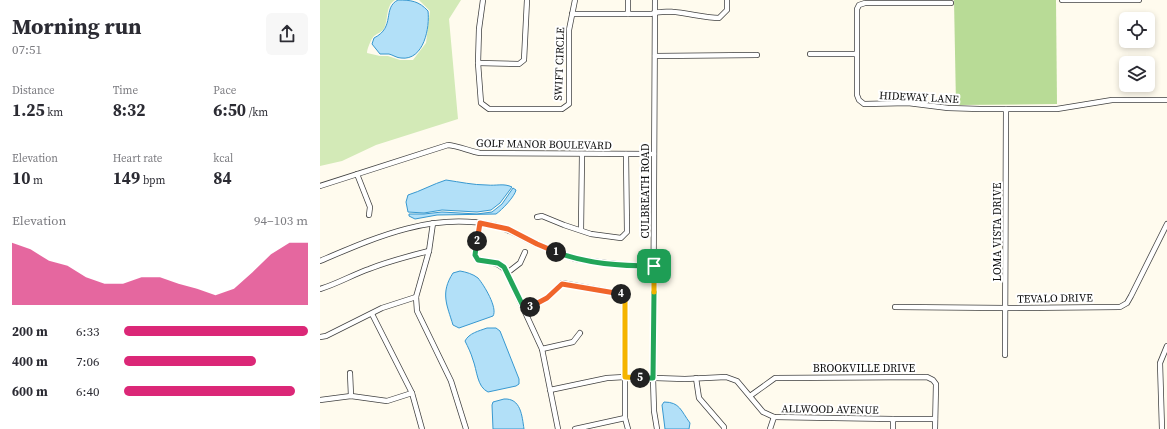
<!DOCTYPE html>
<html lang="en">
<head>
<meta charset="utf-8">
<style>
	:root { --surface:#fff; --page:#f7f7f7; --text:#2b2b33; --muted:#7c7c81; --accent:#db2777 }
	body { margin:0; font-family:"Source Serif 4",serif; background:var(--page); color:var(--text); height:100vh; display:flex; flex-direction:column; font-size:15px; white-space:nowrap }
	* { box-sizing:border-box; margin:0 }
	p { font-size:13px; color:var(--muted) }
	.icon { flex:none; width:22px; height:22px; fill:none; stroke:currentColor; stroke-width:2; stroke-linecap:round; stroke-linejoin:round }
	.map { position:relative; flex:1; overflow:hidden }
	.side { display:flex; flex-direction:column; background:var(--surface); width:320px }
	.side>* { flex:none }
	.controls { position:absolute; left:799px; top:12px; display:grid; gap:8px }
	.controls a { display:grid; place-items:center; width:36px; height:36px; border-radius:6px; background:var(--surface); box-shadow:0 2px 6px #0003; font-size:20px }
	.pin { position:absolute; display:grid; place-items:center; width:34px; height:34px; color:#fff; margin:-17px; border-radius:8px; box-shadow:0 2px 6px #0006 }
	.km { position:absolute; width:20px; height:20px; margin:-10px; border-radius:50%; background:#222; color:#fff; font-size:11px; line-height:20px; text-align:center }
	.round { display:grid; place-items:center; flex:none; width:42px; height:42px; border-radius:6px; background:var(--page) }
	.overview { display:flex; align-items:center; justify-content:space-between; height:68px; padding:0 12px }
	h1 { font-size:22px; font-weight:700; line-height:30px }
	.figures { display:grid; grid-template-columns:repeat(3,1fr); gap:6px; height:68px; padding:4px 12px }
	.figures div { display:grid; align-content:center }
	.figures b { font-size:17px; font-weight:700 }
	.figures small { font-size:11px; font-weight:400 }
	.figures p { font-size:11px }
	.chart { height:112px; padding:8px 12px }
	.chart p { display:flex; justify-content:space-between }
	.chart svg { width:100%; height:72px; margin-top:4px; fill:var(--accent); opacity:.7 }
	ul { padding:0 12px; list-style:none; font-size:13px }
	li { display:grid; grid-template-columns:64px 48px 1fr; align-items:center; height:30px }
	li i { height:10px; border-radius:5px; background:var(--accent) }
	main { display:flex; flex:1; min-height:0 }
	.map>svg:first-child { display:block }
	.green { fill:#d3eab7 }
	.forest { fill:#b8db96 }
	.water { fill:#b2e0f8; stroke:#3798d0 }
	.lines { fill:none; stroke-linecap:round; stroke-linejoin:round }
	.minor-casing { stroke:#414141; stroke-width:6 }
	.minor { stroke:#fff; stroke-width:4.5 }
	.split-1-casing { stroke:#fff; stroke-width:8 }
	.split-2-casing { stroke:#fff; stroke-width:8 }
	.split-3-casing { stroke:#fff; stroke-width:8 }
	.split-4-casing { stroke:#fff; stroke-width:8 }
	.split-5-casing { stroke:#fff; stroke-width:8 }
	.split-6-casing { stroke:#fff; stroke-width:8 }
	.split-7-casing { stroke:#fff; stroke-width:8 }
	.split-1 { stroke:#22a559; stroke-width:5 }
	.split-2 { stroke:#f0652b; stroke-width:5 }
	.split-3 { stroke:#22a559; stroke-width:5 }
	.split-4 { stroke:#f0652b; stroke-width:5 }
	.split-5 { stroke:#f5b400; stroke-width:5 }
	.split-6 { stroke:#22a559; stroke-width:5 }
	.split-7 { stroke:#f5b400; stroke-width:5 }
	.labels { text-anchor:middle; stroke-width:4; stroke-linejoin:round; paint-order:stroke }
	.street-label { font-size:11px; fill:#0e0e0e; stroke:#fff }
</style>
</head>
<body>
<main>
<section class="side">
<div class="overview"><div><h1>Morning run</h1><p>07:51</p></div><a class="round"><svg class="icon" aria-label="share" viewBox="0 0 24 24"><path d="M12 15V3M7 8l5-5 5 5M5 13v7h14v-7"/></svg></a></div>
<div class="figures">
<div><p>Distance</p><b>1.25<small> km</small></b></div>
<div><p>Time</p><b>8:32</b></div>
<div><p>Pace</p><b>6:50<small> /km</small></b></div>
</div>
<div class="figures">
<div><p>Elevation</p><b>10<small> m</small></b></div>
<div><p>Heart rate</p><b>149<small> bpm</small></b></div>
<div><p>kcal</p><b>84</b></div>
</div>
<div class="chart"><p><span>Elevation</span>94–103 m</p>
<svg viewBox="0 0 160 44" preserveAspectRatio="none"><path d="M0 44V6L10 10L20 17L30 20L40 27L50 31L60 31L70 27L80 27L90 31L100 34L110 38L120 34L130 24L140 13L150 6L160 6V44z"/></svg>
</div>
<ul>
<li><b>200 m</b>6:33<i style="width:100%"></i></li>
<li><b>400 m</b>7:06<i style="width:72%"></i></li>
<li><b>600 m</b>6:40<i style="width:93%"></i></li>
</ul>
</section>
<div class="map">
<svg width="847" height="429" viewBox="0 0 847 429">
	<rect width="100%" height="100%" fill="#fffbee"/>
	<!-- green -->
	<path class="green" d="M0 0H75C66 5 68 18 65 26 63 32 58 33 54 36 51 39 47 49 47 53L60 56H68L80 60H93L106 43 110 11 99 0H141L129 19 138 119 56 145 22 161 0 166Z"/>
	<!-- forest -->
	<polygon class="forest" points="634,0 736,0 737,104 636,105"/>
	<!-- water -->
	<g class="water">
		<path d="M78 0C91 0 99 1 108 11 110 27 104 61 81 58 77 58 73 55 69 54 66 54 63 54 60 54L52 44 54 38C76 27 62 8 78 0Z"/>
		<path d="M126 180C140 182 153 185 167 185 176 186 184 183 192 187L180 203 171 210 157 212 122 210 104 213 88 212 86 202 88 195C101 191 113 184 126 180Z"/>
		<path d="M193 188 196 190C195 196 182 210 176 214L117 215 95 219 89 216V214H104L122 212 157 214 172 212 182 204Z"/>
		<path d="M140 271C146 272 153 274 158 278 164 285 178 308 173 316L139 328 133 325C127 305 120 293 133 273Z"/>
		<path d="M167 328H176L180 331 199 379V384L196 386 168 392C157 387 157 370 153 360 151 353 148 347 145 341 149 333 159 331 167 328Z"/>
		<path d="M184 399C201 398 202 416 204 429H173L172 405 173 402Z"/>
		<path d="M344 402C360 402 361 411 370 423L369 429H345L342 405Z"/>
	</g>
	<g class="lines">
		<defs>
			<g id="minor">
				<polyline points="163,0 159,29 158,63 161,103 169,109 242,109 249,104 249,30 255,0"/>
				<polyline points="308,0 308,14"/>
				<polyline points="335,0 333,378 334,411 337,429"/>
				<polyline points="742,0 819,0"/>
				<polyline points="631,3 545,3 539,5 537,9 537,95 539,100 544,104 588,103 628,108 660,109 737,109 792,100 847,100"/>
				<path d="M252 14H331C350 7 379 18 399 18L407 10V0"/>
				<polyline points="490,54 536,54"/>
				<polyline points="335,56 437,55"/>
				<polyline points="158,63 199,64 204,60 207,0"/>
				<polyline points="37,174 50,207 49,215"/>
				<path d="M0 186 128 145C139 146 149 151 160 153L334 154"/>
				<polyline points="217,217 222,216 244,225 271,234 301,238 307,232 306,154"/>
				<polyline points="113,223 109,251 96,297 97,311 131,381 146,429"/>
				<path d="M160 223 155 255 158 260C170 262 180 262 187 273L222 349 238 429"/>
				<polyline points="261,230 262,154"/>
				<path d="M0 261C54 238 111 212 172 225 188 228 201 237 216 244 227 249 239 253 250 257 256 260 264 260 271 261 292 264 312 266 334 266"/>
				<polyline points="187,273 200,263 205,252"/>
				<path d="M0 289C17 284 32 275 49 269 69 261 89 256 109 251"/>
				<polyline points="575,307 686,308 800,307 807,303 811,296 847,224"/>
				<polyline points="205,310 227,298 242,283 302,294 305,301 305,418 308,429"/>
				<polyline points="52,314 92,393 102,429"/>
				<polyline points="0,337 6,336 62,308 96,297"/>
				<polyline points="222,349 253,342 260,333"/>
				<polyline points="685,355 686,109"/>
				<polyline points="30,373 31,396"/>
				<polyline points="376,378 379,398 404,427 404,429"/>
				<polyline points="230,390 287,378 305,377 365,379 406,377 417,381 443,412 454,417 573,419 615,419"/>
				<polyline points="430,396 455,378 607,377 613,380 616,384 615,429"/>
				<polyline points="0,400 31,396 67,401 92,393"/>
				<polyline points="573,419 573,429"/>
				<polyline points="255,429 305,418"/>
				<polyline points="450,429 454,417"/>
				<polyline points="842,429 840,363 847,346"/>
			</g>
		</defs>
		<!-- minor casing -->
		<use href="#minor" class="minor-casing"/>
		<!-- minor -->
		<use href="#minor" class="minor"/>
	</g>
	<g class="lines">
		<defs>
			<path id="split-1" d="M236 252C267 264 301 266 334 266"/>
			<polyline id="split-2" points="157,241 160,223 188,229 217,244 236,252"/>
			<polyline id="split-3" points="157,241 155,255 158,260 178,263 184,267 205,310 210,307"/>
			<polyline id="split-4" points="210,307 227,298 242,284 301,294"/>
			<polyline id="split-5" points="301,294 305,301 305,377 320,378"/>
			<polyline id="split-6" points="320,378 333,378 334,292"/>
			<polyline id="split-7" points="334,292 334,266"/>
		</defs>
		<!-- split-1 casing -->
		<use href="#split-1" class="split-1-casing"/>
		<!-- split-2 casing -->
		<use href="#split-2" class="split-2-casing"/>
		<!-- split-3 casing -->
		<use href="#split-3" class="split-3-casing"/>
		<!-- split-4 casing -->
		<use href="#split-4" class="split-4-casing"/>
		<!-- split-5 casing -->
		<use href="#split-5" class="split-5-casing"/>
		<!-- split-6 casing -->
		<use href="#split-6" class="split-6-casing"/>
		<!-- split-7 casing -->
		<use href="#split-7" class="split-7-casing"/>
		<!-- split-1 -->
		<use href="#split-1" class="split-1"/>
		<!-- split-2 -->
		<use href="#split-2" class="split-2"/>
		<!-- split-3 -->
		<use href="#split-3" class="split-3"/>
		<!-- split-4 -->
		<use href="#split-4" class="split-4"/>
		<!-- split-5 -->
		<use href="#split-5" class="split-5"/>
		<!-- split-6 -->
		<use href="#split-6" class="split-6"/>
		<!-- split-7 -->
		<use href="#split-7" class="split-7"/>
	</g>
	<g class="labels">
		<!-- street labels -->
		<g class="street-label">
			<text transform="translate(239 64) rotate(-88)" y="4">SWIFT CIRCLE</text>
			<text transform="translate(599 97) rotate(3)" y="4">HIDEWAY LANE</text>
			<text transform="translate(224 144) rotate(1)" y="4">GOLF MANOR BOULEVARD</text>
			<text transform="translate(325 191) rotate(-90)" y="4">CULBREATH ROAD</text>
			<text transform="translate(677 232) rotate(-90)" y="4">LOMA VISTA DRIVE</text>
			<text transform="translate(735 298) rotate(-1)" y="4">TEVALO DRIVE</text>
			<text x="544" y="372">BROOKVILLE DRIVE</text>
			<text transform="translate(510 409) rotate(1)" y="4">ALLWOOD AVENUE</text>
		</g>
	</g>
</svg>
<div class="controls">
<a><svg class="icon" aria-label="locate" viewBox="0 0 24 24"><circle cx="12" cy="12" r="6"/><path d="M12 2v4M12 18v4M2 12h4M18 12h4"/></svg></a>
<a><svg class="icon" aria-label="layers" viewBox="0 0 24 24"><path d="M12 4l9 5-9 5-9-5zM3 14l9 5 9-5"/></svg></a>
</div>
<div class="pin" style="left:334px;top:266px;background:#1e9e55"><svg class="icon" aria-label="arrive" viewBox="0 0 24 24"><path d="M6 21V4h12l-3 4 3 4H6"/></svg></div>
<b class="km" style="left:236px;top:252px">1</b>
<b class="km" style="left:157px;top:241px">2</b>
<b class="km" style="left:210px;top:307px">3</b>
<b class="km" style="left:301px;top:294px">4</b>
<b class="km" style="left:320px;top:378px">5</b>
</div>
</main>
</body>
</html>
